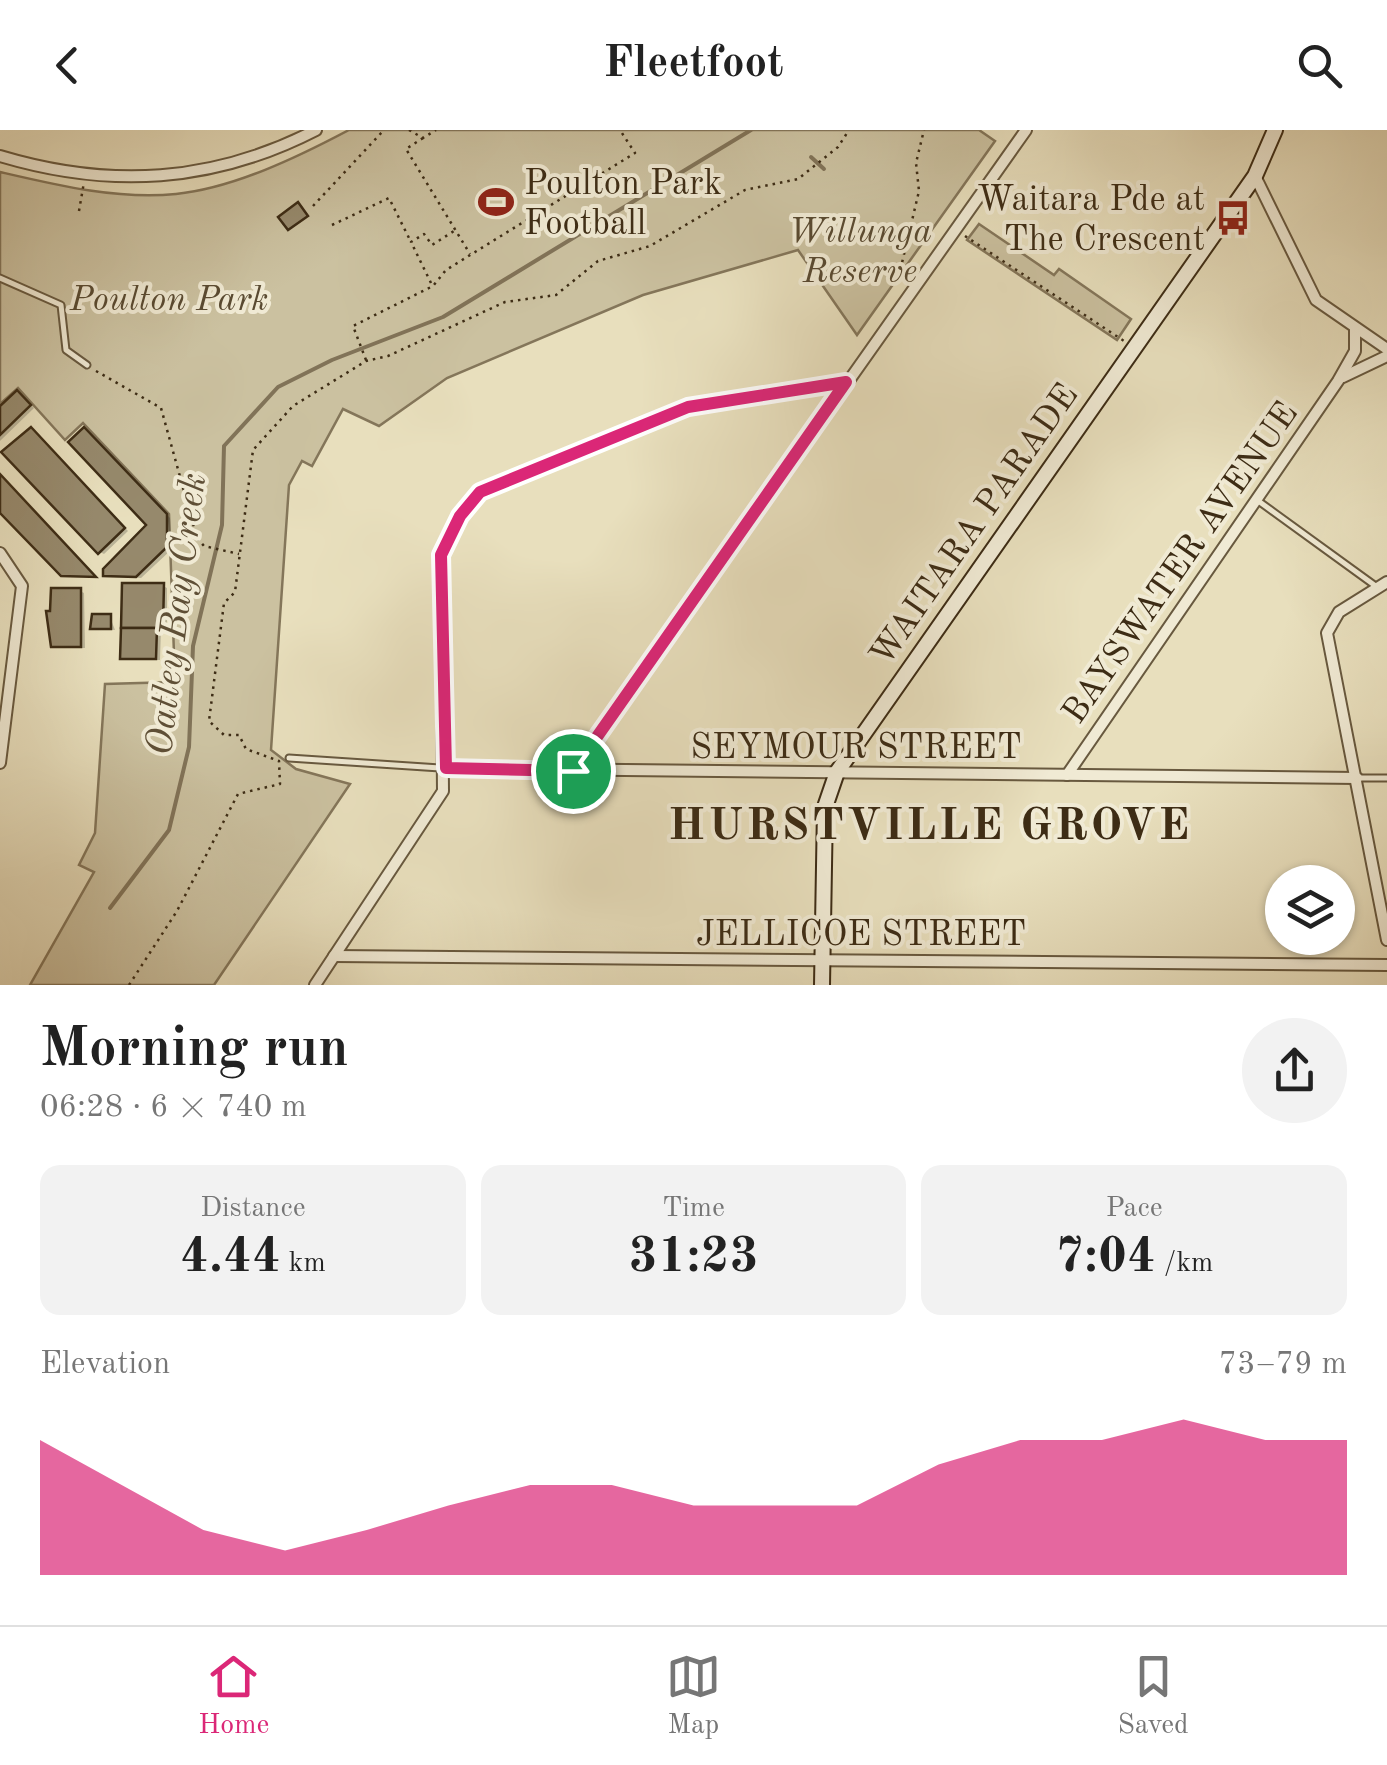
<!DOCTYPE html>
<html lang="en">
<head>
<meta charset="utf-8">
<style>
	:root { --surface:#fff; --page:#f2f2f2; --text:#222; --muted:#767676; --line:#e0e0e0; --accent:#db2777 }
	body { margin:0; font-family:"Old Standard TT",serif; background:var(--page); color:var(--text); height:100vh; display:flex; flex-direction:column; font-size:38px; white-space:nowrap }
	* { box-sizing:border-box; margin:0 }
	p { font-size:32px; color:var(--muted) }
	.icon { flex:none; width:55px; height:55px; fill:none; stroke:currentColor; stroke-width:2; stroke-linecap:round; stroke-linejoin:round }
	.map { position:relative; height:855px; overflow:hidden }
	.details { display:flex; flex-direction:column; background:var(--surface); flex:1 }
	.details>* { flex:none }
	.controls { position:absolute; left:1265px; top:735px; display:grid; gap:20px }
	.controls a { display:grid; place-items:center; width:90px; height:90px; border-radius:50%; background:var(--surface); box-shadow:0 2px 8px #0004; font-size:50px }
	.pin { position:absolute; display:grid; place-items:center; width:85px; height:85px; color:#fff; margin:-42px; border:5px solid #fff; border-radius:50%; box-shadow:0 2px 10px #0007 }
	.round { display:grid; place-items:center; flex:none; width:105px; height:105px; border-radius:52px; background:var(--page) }
	.summary { display:flex; align-items:center; justify-content:space-between; height:170px; padding:0 40px }
	h1 { font-size:55px; font-weight:800; line-height:75px }
	.metrics { display:grid; grid-template-columns:repeat(3,1fr); gap:15px; height:170px; padding:10px 40px }
	.metrics div { display:grid; align-content:center; border-radius:20px; background:var(--page); text-align:center }
	.metrics b { font-size:50px; font-weight:800 }
	.metrics small { font-size:28px; font-weight:400 }
	.metrics p { font-size:28px }
	.chart { height:280px; padding:20px 40px }
	.chart p { display:flex; justify-content:space-between }
	.chart svg { width:100%; height:180px; margin-top:10px; fill:var(--accent); opacity:.7 }
	header { display:flex; justify-content:space-between; align-items:center; height:130px; padding:0 40px; background:var(--surface); font-size:45px; font-weight:800 }
	.menu { display:flex; justify-content:space-around; align-items:center; height:140px; border-top:2px solid var(--line); background:var(--surface); font-size:28px; color:var(--muted) }
	.menu a { display:grid; justify-items:center; gap:5px }
	.menu .on { color:var(--accent) }
	.map>svg:first-child { display:block }
	.green { fill:#cbc1a0; stroke:#84765a; stroke-width:2.5 }
	.shadow { fill:#0003 }
	.lines { fill:none; stroke-linecap:round; stroke-linejoin:round }
	.stream { stroke:#817358; stroke-width:4 }
	.building { fill:#96896c; stroke:#3d2c15; stroke-width:2.5 }
	.lane-casing { stroke:#68593f; stroke-width:9 }
	.street-casing { stroke:#68593f; stroke-width:14 }
	.secondary-casing { stroke:#3d2c15; stroke-width:18 }
	.path { stroke:#3d2c15; stroke-width:2.5; stroke-dasharray:2.5 5; stroke-linecap:butt }
	.lane { stroke:#f0ead4; stroke-width:5 }
	.street { stroke:#f0ead4; stroke-width:10 }
	.secondary { stroke:#f0ead4; stroke-width:14 }
	.route-casing { stroke:#fff; stroke-width:20 }
	.route { stroke:#db2777; stroke-width:12 }
	.labels { text-anchor:middle; stroke-width:8; stroke-linejoin:round; paint-order:stroke }
	.poi-label { font-size:35px; fill:#3d2c15; stroke:#f0ead4; text-anchor:start }
	.park-label { font-size:35px; font-style:italic; fill:#594a31; stroke:#f0ead4 }
	.street-label { font-size:35px; fill:#3d2c15; stroke:#f0ead4 }
	.water-label { font-size:38px; font-style:italic; fill:#5f4f36; stroke:#f0ead4 }
	.district-label { font-size:45px; font-weight:bold; letter-spacing:2.5px; fill:#3d2c15; stroke:#f0ead4 }
</style>
</head>
<body>
<header><svg class="icon" aria-label="back" viewBox="0 0 24 24"><path d="M15 5l-7 7 7 7"/></svg>Fleetfoot<svg class="icon" aria-label="search" viewBox="0 0 24 24"><circle cx="10" cy="10" r="6"/><path d="M15 15l6 6"/></svg></header>
<div class="map">
<svg width="1387" height="855" viewBox="0 0 1387 855">
	<rect width="100%" height="100%" fill="#e8dfbd"/>
	<filter id="stains"><feTurbulence type="fractalNoise" baseFrequency=".002" numOctaves="4"/><feColorMatrix values="0 0 0 0 .2 0 0 0 0 .09 0 0 0 0 .02 0 0 0 .5 -.17"/></filter>
	<radialGradient id="worn" r=".72"><stop offset=".6" stop-color="#630" stop-opacity="0"/><stop offset="1" stop-color="#630" stop-opacity=".3"/></radialGradient>
	<!-- green -->
	<g class="green">
		<path d="M349 0H979L995 11 857 205 798 120 643 165 447 248 379 296 343 279 312 336 302 331 289 355 271 620 296 639 350 654 214 855H30L94 742 79 735 95 703 105 554 175 552 169 384 83 293 65 310 18 258 0 274V42C56 55 118 70 176 64 234 58 298 27 349 0Z"/>
		<polygon points="979,94 1054,145 1059,139 1131,189 1117,210 967,110"/>
	</g>
	<!-- shadow -->
	<g class="shadow">
		<polygon points="22,265 34,278 0,311 0,279"/>
		<polygon points="35,302 128,401 104,424 100,422"/>
		<polygon points="88,302 170,388 171,420 141,448 105,445 149,395"/>
		<polygon points="163,456 167,458 167,499 161,499 160,530 127,530 123,527"/>
		<polygon points="80,461 84,463 85,518 57,518 53,516"/>
		<polygon points="110,487 115,500 93,498"/>
	</g>
	<g class="lines">
		<!-- stream -->
		<g class="stream">
			<polyline points="811,27 824,39"/>
			<polyline points="110,778 169,700 189,617 193,516 222,395 224,316 278,257 332,230 443,187 751,0"/>
		</g>
	</g>
	<!-- building -->
	<g class="building">
		<polygon points="298,72 308,86 288,100 278,87"/>
		<polygon points="17,260 31,275 0,305 0,276"/>
		<polygon points="31,297 125,398 98,424 1,322"/>
		<polygon points="84,297 167,384 167,417 136,447 103,446 103,439 146,395 68,312"/>
		<polygon points="0,344 96,447 61,446 0,383"/>
		<polygon points="122,453 164,453 163,498 121,498"/>
		<polygon points="51,458 81,458 81,517 51,517 46,481 50,481"/>
		<polygon points="92,484 111,484 111,499 90,499"/>
		<polygon points="121,498 157,498 156,529 120,529"/>
	</g>
	<g class="lines">
		<defs>
			<g id="lane">
				<polyline points="0,148 61,175 66,220 87,235"/>
				<polyline points="1257,370 1377,457"/>
				<polyline points="289,628 440,638"/>
				<polyline points="1357,648 1387,648"/>
			</g>
			<g id="street">
				<path d="M0 26C110 59 213 53 316 0"/>
				<polyline points="1255,46 1316,170 1387,219"/>
				<polyline points="1343,247 1387,226"/>
				<polyline points="0,423 22,456 0,633"/>
				<polyline points="1387,452 1339,482 1327,503 1387,810"/>
				<polyline points="446,638 1357,648"/>
				<polyline points="573,641 1026,0"/>
				<polyline points="1067,645 1338,251 1355,221 1355,198"/>
				<polyline points="334,826 1387,835"/>
				<polyline points="315,855 443,661 441,425 459,386 480,362 688,277 845,253"/>
			</g>
			<polyline id="secondary" points="822,855 825,677 837,642 1255,46 1275,0"/>
		</defs>
		<!-- lane casing -->
		<use href="#lane" class="lane-casing"/>
		<!-- street casing -->
		<use href="#street" class="street-casing"/>
		<!-- secondary casing -->
		<use href="#secondary" class="secondary-casing"/>
		<!-- path -->
		<g class="path">
			<polyline points="409,0 423,8 436,0"/>
			<polyline points="423,8 406,19 470,124"/>
			<polyline points="313,76 384,0"/>
			<polyline points="79,81 84,52"/>
			<polyline points="332,95 389,68 411,112"/>
			<polyline points="965,106 1124,211"/>
			<polyline points="909,143 901,137 919,61 916,33 924,0"/>
			<polyline points="431,153 411,112 424,104 432,115 454,101"/>
			<polyline points="366,230 353,196 433,156 446,140 635,23 620,0"/>
			<polyline points="96,241 161,278 197,408 204,416 239,424"/>
			<polyline points="129,855 177,781 238,664 280,654 279,631 246,619 239,605 224,605 209,591 224,473 235,462 253,320 293,276 366,231 388,226 505,172 556,165 598,131 650,116 745,60 798,49 838,17 849,0"/>
		</g>
		<!-- lane -->
		<use href="#lane" class="lane"/>
		<!-- street -->
		<use href="#street" class="street"/>
		<!-- secondary -->
		<use href="#secondary" class="secondary"/>
	</g>
	<g class="lines">
		<defs>
			<polygon id="route" points="846,252 573,641 446,638 441,425 460,386 480,362 688,277"/>
		</defs>
		<!-- route casing -->
		<use href="#route" class="route-casing"/>
		<!-- route -->
		<use href="#route" class="route"/>
	</g>
	<!-- icons -->
	<defs>
		<symbol id="stadium-bare" viewBox="-9 -9 18 18"><path d="M0-5a6.5 5 0 1 0 0 10a6.5 5 0 1 0 0-10ZM-3.5-1.8h7v3.6h-7Z" fill="#8f2418" stroke="#f0ead4" stroke-width="2.5" paint-order="stroke"/></symbol>
		<symbol id="bus-bare" viewBox="-9 -9 18 18"><path d="M-5-6H5V4H4V6H2V4H-2V6H-4V4H-5ZM-3.5-4V0h7V-4ZM-3.5 1.2v1.5H-2V1.2ZM2 1.2v1.5H3.5V1.2Z" fill="#8f2418" stroke="#f0ead4" stroke-width="2.5" paint-order="stroke"/></symbol>
	</defs>
	<g fill-rule="evenodd">
		<use href="#stadium-bare" x="471" y="47" width="50" height="50"/>
		<use href="#bus-bare" x="1208" y="63" width="50" height="50"/>
	</g>
	<g class="labels">
		<!-- poi labels -->
		<g class="poi-label">
			<text x="524" y="64">Poulton Park<tspan x="524" dy="40">Football</tspan></text>
			<text x="1205" y="80" text-anchor="end">Waitara Pde at<tspan x="1205" dy="40">The Crescent</tspan></text>
		</g>
		<!-- park labels -->
		<g class="park-label">
			<text x="860" y="112">Willunga<tspan x="860" dy="40">Reserve</tspan></text>
			<text x="169" y="180">Poulton Park</text>
		</g>
		<!-- street labels -->
		<g class="street-label">
			<text transform="translate(973 394) rotate(-55)" y="12">WAITARA PARADE</text>
			<text transform="translate(1179 432) rotate(-55)" y="12">BAYSWATER AVENUE</text>
			<text x="856" y="628">SEYMOUR STREET</text>
			<text x="861" y="815">JELLICOE STREET</text>
		</g>
		<!-- water labels -->
		<g class="water-label">
			<text transform="translate(175 484) rotate(-83)" y="13">Oatley Bay Creek</text>
		</g>
		<!-- district labels -->
		<g class="district-label">
			<text x="930" y="709">HURSTVILLE GROVE</text>
		</g>
	</g>
	<rect width="100%" height="100%" filter="url(#stains)"/>
	<rect width="100%" height="100%" fill="url(#worn)"/>
</svg>
<div class="controls">
<a><svg class="icon" aria-label="layers" viewBox="0 0 24 24"><path d="M12 4l9 5-9 5-9-5zM3 14l9 5 9-5"/></svg></a>
</div>
<div class="pin" style="left:573px;top:641px;background:#1e9e55"><svg class="icon" aria-label="arrive" viewBox="0 0 24 24"><path d="M6 21V4h12l-3 4 3 4H6"/></svg></div>
</div>
<section class="details">
<div class="summary"><div><h1>Morning run</h1><p>06:28 · 6 × 740 m</p></div><a class="round"><svg class="icon" aria-label="share" viewBox="0 0 24 24"><path d="M12 15V3M7 8l5-5 5 5M5 13v7h14v-7"/></svg></a></div>
<div class="metrics">
<div><p>Distance</p><b>4.44<small> km</small></b></div>
<div><p>Time</p><b>31:23</b></div>
<div><p>Pace</p><b>7:04<small> /km</small></b></div>
</div>
<div class="chart"><p><span>Elevation</span>73–79 m</p>
<svg viewBox="0 0 160 44" preserveAspectRatio="none"><path d="M0 44V11L10 22L20 33L30 38L40 33L50 27L60 22L70 22L80 27L90 27L100 27L110 17L120 11L130 11L140 6L150 11L160 11V44z"/></svg>
</div>
</section>
<nav class="menu">
<a class="on"><svg class="icon" aria-label="home" viewBox="0 0 24 24"><path d="M3 11l9-7 9 7M6 9v11h12V9"/></svg>Home</a>
<a><svg class="icon" aria-label="map" viewBox="0 0 24 24"><path d="M3 6l6-2 6 2 6-2v14l-6 2-6-2-6 2zM9 4v14M15 6v14"/></svg>Map</a>
<a><svg class="icon" aria-label="saved" viewBox="0 0 24 24"><path d="M7 4h10v16l-5-4-5 4z"/></svg>Saved</a>
</nav>
</body>
</html>
